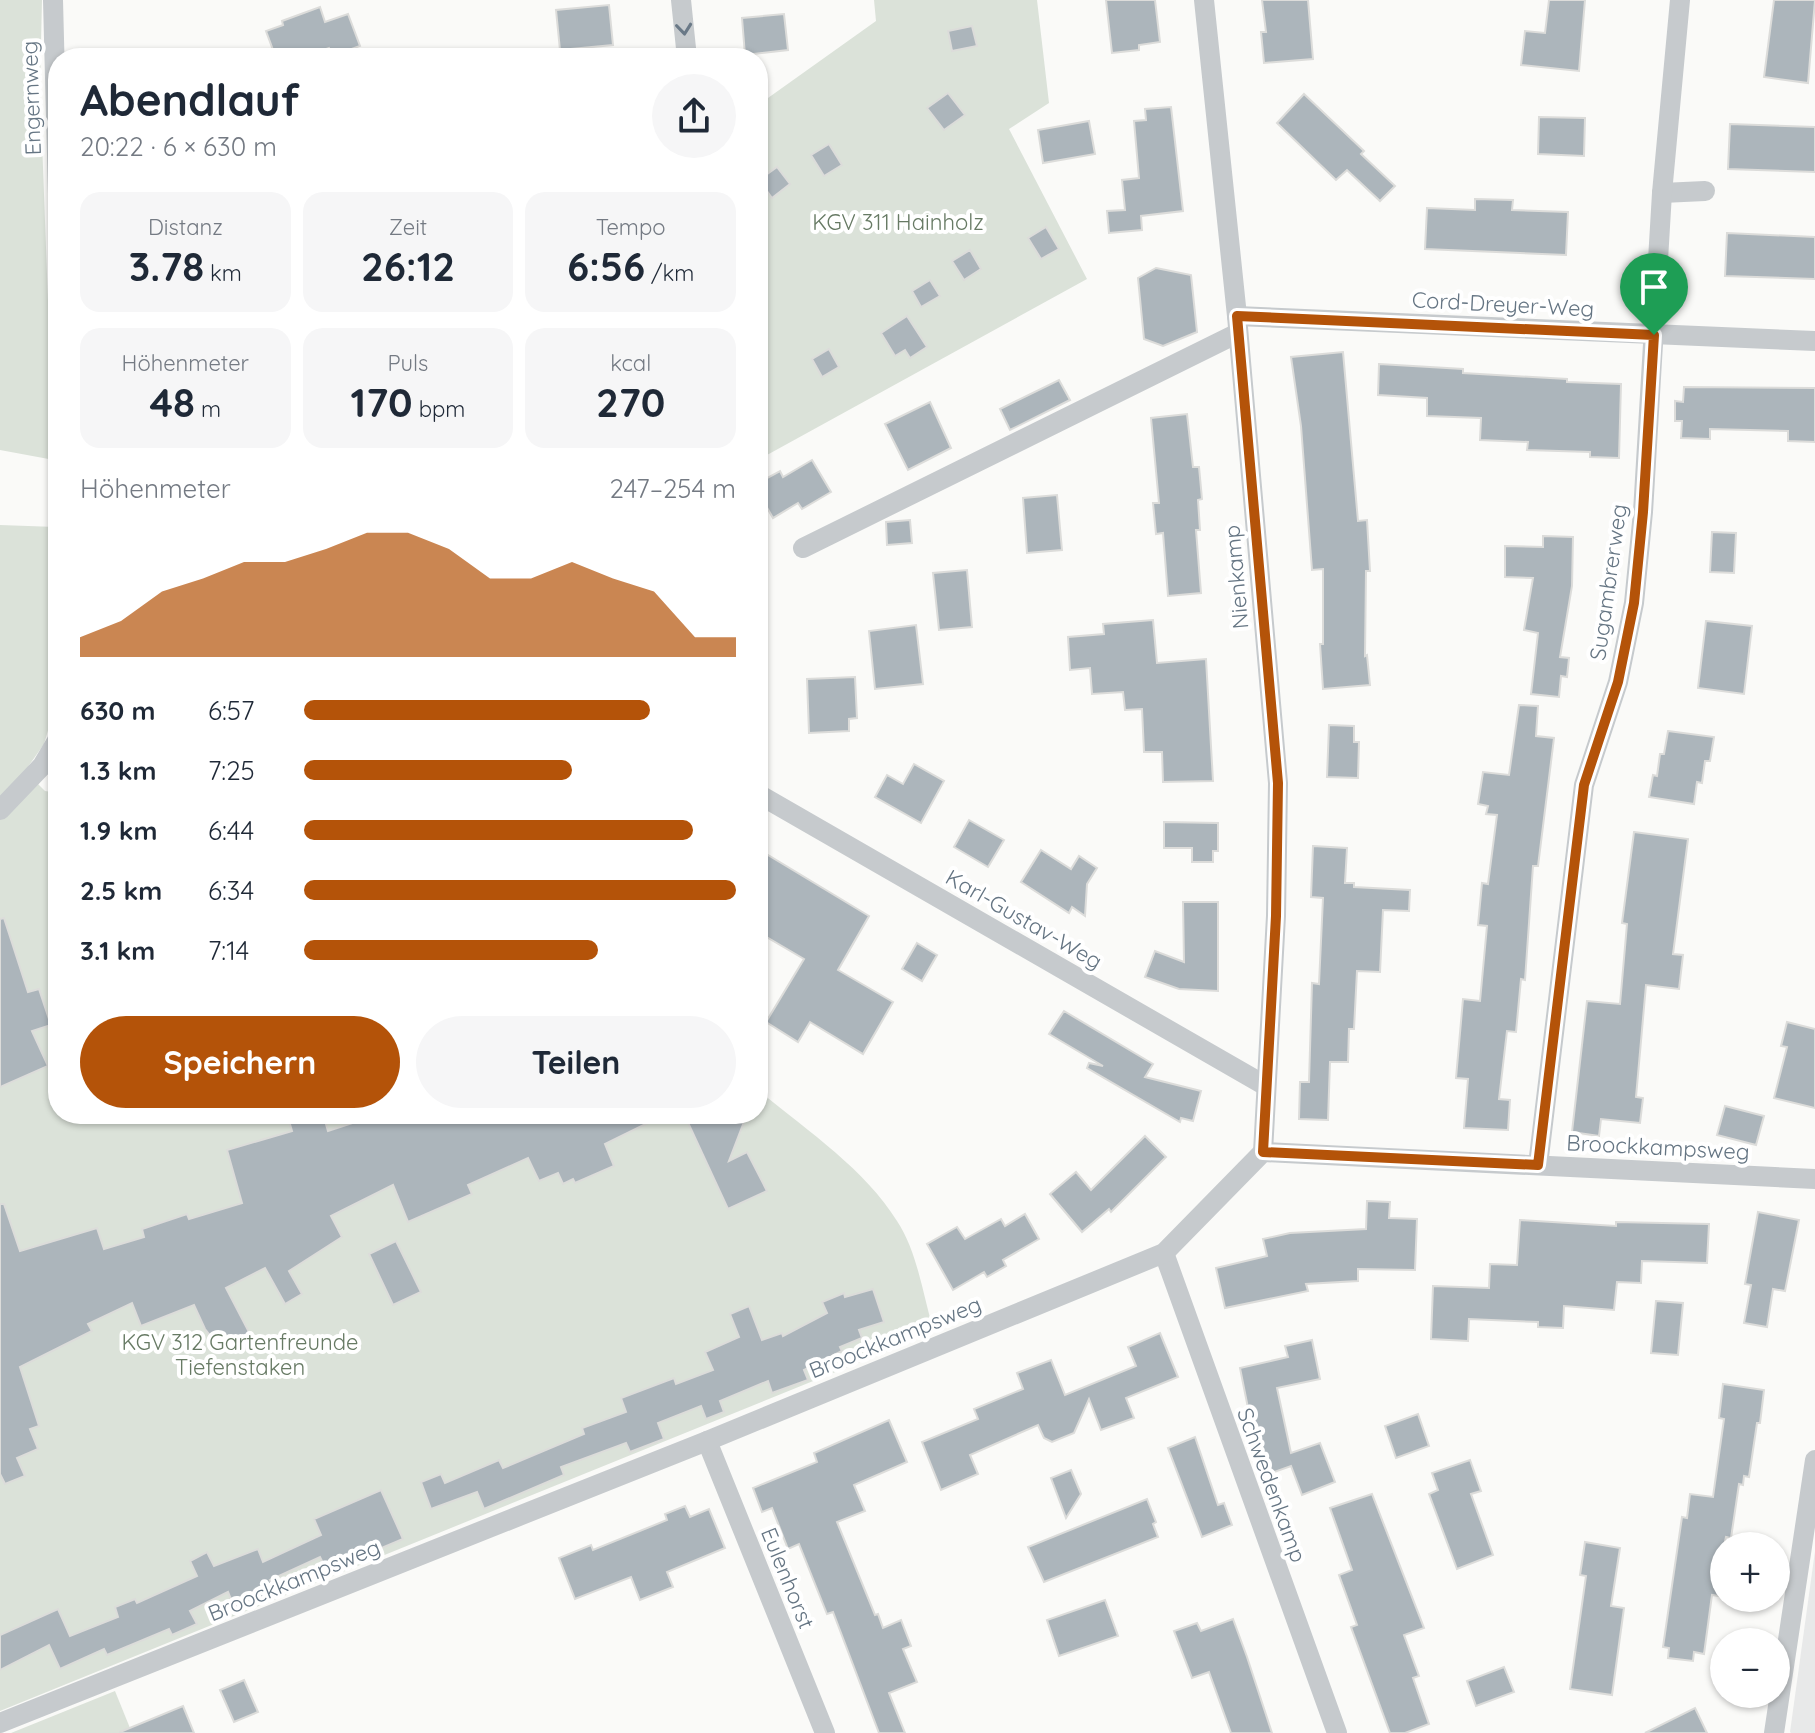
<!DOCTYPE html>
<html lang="de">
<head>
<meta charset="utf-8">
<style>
	:root { --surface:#fff; --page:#f6f6f7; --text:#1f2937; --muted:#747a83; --accent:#b45309 }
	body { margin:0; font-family:Quicksand,sans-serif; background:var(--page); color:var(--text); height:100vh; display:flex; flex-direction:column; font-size:30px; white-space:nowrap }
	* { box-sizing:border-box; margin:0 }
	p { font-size:26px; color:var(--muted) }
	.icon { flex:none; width:44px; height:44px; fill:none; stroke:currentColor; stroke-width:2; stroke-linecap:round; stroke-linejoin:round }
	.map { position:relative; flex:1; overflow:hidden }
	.side { position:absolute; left:48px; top:48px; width:720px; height:1076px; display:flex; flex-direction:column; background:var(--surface); border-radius:32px; box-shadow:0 2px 6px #0004 }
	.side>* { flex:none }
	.controls { position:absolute; left:1710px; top:1532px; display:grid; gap:16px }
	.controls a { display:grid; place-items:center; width:80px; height:80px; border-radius:50%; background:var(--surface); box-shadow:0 2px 6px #0004; font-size:40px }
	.pin { position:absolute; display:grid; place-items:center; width:68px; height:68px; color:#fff; margin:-82px -34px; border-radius:50% 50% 50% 0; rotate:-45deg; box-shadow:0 0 8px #0007 }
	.pin .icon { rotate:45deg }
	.round { display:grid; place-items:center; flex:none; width:84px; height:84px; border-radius:42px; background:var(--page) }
	.headline { display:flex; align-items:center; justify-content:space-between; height:136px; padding:0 32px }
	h1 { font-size:44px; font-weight:700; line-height:60px }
	.metrics { display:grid; grid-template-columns:repeat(3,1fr); gap:12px; height:136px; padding:8px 32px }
	.metrics div { display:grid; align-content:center; border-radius:20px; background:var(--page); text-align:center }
	.metrics b { font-size:40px; font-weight:700 }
	.metrics small { font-size:22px; font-weight:400 }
	.metrics p { font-size:22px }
	.chart { height:224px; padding:16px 32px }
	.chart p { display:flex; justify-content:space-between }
	.chart svg { width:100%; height:144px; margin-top:8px; fill:var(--accent); opacity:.7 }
	.primary-button { display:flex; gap:16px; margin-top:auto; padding:16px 32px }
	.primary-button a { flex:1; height:92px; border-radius:48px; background:var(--accent); color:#fff; font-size:32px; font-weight:700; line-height:92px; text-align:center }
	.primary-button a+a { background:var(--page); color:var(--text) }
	ul { padding:0 32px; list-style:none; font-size:26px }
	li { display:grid; grid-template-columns:128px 96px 1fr; align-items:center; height:60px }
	li i { height:20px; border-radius:10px; background:var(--accent) }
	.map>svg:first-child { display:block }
	.built { fill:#e8e9e9 }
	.green { fill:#dbe2d9 }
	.building { fill:#acb5bb; stroke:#dcdcda; stroke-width:2 }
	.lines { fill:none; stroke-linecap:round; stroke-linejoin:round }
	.minor { stroke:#c6cacd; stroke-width:20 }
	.oneway { stroke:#6a7987 }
	.route-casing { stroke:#fff; stroke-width:16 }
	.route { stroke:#b45309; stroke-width:10 }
	.labels { text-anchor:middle; stroke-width:8; stroke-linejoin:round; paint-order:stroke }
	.street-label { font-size:22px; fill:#657583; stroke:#fff }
	.park-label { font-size:22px; fill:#677a64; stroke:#fff }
</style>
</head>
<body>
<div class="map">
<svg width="1815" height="1733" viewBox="0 0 1815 1733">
	<rect width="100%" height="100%" fill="#fafaf8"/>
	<!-- built -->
	<polygon class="built" points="1815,1551 1815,1733 1791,1733 1790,1732"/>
	<!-- green -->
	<g class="green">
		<polygon points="0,0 42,0 40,88 54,460 0,450"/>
		<polygon points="874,0 1037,0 1049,103 1009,129 1087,279 758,460 758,105 876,21"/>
		<path d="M0 525 56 527 58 697 44 744 25 771 45 791 58 793V1114H758V1090C806 1130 864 1168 897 1221 918 1253 923 1296 934 1332L0 1711Z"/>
		<polygon points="115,1691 132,1733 11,1733"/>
	</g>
	<!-- building -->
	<g class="building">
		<polygon points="1106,0 1155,0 1160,42 1139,45 1139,50 1112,53"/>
		<polygon points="1262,0 1308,0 1313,59 1264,63 1261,32 1266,32"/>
		<polygon points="1549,0 1585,0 1579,71 1521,65 1525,31 1545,33"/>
		<polygon points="1774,0 1815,0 1808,83 1764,77"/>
		<polygon points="609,5 613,45 560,50 556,10"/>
		<polygon points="320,7 325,22 348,14 360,46 332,56 329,48 300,58 276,58 266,31 283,25 282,21"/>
		<polygon points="784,14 788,50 745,55 742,18"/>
		<polygon points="972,26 977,46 952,51 948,31"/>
		<polygon points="948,93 965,115 944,130 927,108"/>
		<polygon points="1304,94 1364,151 1361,154 1395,186 1380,201 1347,170 1336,180 1277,123"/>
		<polygon points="1171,107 1183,211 1141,216 1142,230 1109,233 1107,211 1125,210 1122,180 1139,178 1134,121 1146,120 1145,109"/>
		<polygon points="1539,117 1585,118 1584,156 1538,154"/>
		<polygon points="1089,121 1095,154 1043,163 1038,130"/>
		<polygon points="1730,124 1815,127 1815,172 1728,169"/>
		<polygon points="829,144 842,165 824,176 811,155"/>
		<polygon points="777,167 790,184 772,198 759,180"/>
		<polygon points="1475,199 1513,200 1512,210 1568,212 1566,255 1425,249 1427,208 1475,210"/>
		<polygon points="1046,227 1059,249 1041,259 1028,238"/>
		<polygon points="1727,233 1815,237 1815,279 1725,276"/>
		<polygon points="970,250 981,269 964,280 952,261"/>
		<polygon points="1156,268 1191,275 1197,332 1163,346 1144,339 1141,309 1138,278"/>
		<polygon points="930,280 940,296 921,307 912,291"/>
		<polygon points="907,316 927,347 910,358 905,350 895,356 881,333"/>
		<polygon points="829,349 839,367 822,377 812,359"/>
		<polygon points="1343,352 1358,521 1367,520 1370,571 1366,571 1365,656 1367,655 1370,685 1323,689 1320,644 1323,644 1323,569 1312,570 1301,426 1291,357"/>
		<polygon points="1379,364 1463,369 1463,373 1567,379 1567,382 1621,384 1619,458 1590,457 1590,452 1527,450 1528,442 1480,440 1481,418 1427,416 1427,398 1378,395"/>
		<polygon points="1059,380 1070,400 1010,430 1000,409"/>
		<polygon points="1684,387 1815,388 1815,442 1788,441 1788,431 1710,429 1710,439 1681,438 1682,421 1675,421 1675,401 1683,402"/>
		<polygon points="930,402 951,448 908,470 885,424"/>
		<polygon points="1187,414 1193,467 1199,467 1202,499 1198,500 1200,530 1196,530 1201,593 1168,596 1163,533 1156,534 1153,503 1159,503 1151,418"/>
		<polygon points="812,460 831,492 802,509 798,503 773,518 758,492 758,483 780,471 783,477"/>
		<polygon points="1057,495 1062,550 1027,553 1023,498"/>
		<polygon points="910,520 912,543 887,545 886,522"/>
		<polygon points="1712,532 1736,533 1734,573 1710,572"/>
		<polygon points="1543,536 1573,537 1572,586 1560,657 1569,658 1567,677 1561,676 1559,697 1531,694 1538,633 1524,630 1533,578 1505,577 1505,546 1543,547"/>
		<polygon points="967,570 972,627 939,630 933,573"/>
		<polygon points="1153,620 1157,663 1206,659 1213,781 1163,782 1162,752 1144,752 1142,709 1125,710 1123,692 1092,694 1090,668 1070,670 1068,637 1104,634 1103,624"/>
		<polygon points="1706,621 1752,626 1744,694 1698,688"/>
		<polygon points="916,625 923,684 875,689 869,631"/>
		<polygon points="855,677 857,718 849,719 849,731 809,733 807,679"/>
		<polygon points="1519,705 1538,706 1536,736 1554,738 1538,866 1533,866 1525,980 1521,979 1516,1032 1507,1031 1499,1099 1510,1100 1508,1130 1464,1128 1468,1079 1456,1078 1463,999 1480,1001 1487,926 1478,925 1482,883 1488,884 1497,815 1486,814 1488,806 1478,804 1483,772 1509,775"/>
		<polygon points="1329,725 1354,726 1354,742 1359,742 1358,778 1327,777"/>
		<polygon points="1668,731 1714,737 1710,761 1705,761 1702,783 1697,782 1694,804 1649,797 1653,775 1657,776 1660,754 1664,754"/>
		<polygon points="914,764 944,781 921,823 875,797 887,775 903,784"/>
		<polygon points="969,820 1004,840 988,867 954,847"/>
		<polygon points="1164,822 1218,823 1218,851 1213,851 1213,862 1192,862 1192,848 1164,848"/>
		<polygon points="1634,832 1688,839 1673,954 1683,955 1679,989 1646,985 1636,1097 1643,1098 1640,1123 1601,1119 1599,1136 1572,1132 1587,1001 1620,1004 1627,924 1622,923"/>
		<polygon points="1313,846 1347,848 1345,883 1354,883 1354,887 1410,890 1409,911 1383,910 1380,972 1357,971 1354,1029 1349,1029 1348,1062 1330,1062 1328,1120 1299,1119 1300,1082 1309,1082 1312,983 1319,984 1323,898 1311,897"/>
		<polygon points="758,849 869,916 838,970 893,1002 863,1054 810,1022 798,1042 766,1022 804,959 758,932"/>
		<polygon points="1041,850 1071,869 1079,856 1097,868 1087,884 1085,916 1072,907 1069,913 1021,882"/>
		<polygon points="1183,902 1218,902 1218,991 1179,989 1145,977 1155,951 1184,962"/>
		<polygon points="4,918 28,992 39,989 51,1025 32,1031 48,1066 0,1087 0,919"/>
		<polygon points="917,943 937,955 922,981 902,969"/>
		<polygon points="1064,1011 1153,1064 1145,1077 1201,1091 1193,1121 1181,1118 1180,1122 1087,1068 1089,1063 1103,1066 1049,1034"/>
		<polygon points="1787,1022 1815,1029 1815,1108 1774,1098 1787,1047 1781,1046"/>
		<polygon points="1725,1106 1764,1116 1756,1145 1717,1135"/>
		<polygon points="287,1114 323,1114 328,1131 380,1114 666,1114 605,1144 614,1166 575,1183 573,1179 563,1184 558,1173 539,1181 528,1158 468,1185 472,1194 408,1222 393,1185 331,1216 342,1237 289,1271 302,1294 285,1304 265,1268 226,1288 250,1334 220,1348 205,1329 194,1305 141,1326 132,1303 88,1324 92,1331 20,1367 39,1426 30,1429 38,1449 17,1458 25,1476 5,1484 0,1474 0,1204 4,1204 20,1251 97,1228 104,1249 144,1237 142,1229 187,1214 189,1219 242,1203 227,1150 292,1131"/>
		<polygon points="684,1114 747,1114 729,1161 747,1152 767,1191 728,1209"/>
		<polygon points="1145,1136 1166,1157 1111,1212 1109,1209 1082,1232 1050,1194 1076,1172 1091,1190"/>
		<polygon points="1367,1201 1390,1202 1389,1218 1417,1219 1415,1270 1358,1269 1358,1281 1306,1284 1308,1291 1225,1308 1216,1268 1267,1256 1263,1239 1290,1233 1366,1229"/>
		<polygon points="1758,1212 1799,1220 1785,1291 1773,1289 1767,1327 1744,1323 1751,1285 1745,1284"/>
		<polygon points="1025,1214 1039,1239 1003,1260 1006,1266 987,1277 984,1272 953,1290 927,1244 957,1227 965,1239 1001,1219 1005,1226"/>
		<polygon points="1520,1220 1616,1226 1616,1222 1709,1224 1707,1263 1642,1261 1641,1283 1617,1282 1614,1310 1564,1306 1563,1328 1538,1327 1538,1322 1469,1319 1468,1341 1431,1339 1433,1286 1489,1288 1490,1264 1517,1265"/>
		<polygon points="396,1241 421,1292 393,1305 369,1254"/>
		<polygon points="873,1289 884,1322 859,1330 862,1338 840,1347 842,1351 804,1370 808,1380 772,1393 768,1381 720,1401 724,1412 706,1419 701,1406 658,1423 664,1439 630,1452 626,1443 561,1467 564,1475 484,1509 477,1492 431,1509 421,1482 441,1474 445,1483 499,1460 503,1468 584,1434 582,1428 626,1412 621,1398 674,1378 676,1384 713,1370 705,1352 739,1337 730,1314 749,1306 762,1340 782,1333 783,1336 827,1313 822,1302 844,1293 845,1297"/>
		<polygon points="1656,1301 1683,1303 1678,1355 1651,1353"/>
		<polygon points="1160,1333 1178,1377 1126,1398 1134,1418 1101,1430 1089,1399 1074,1433 1052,1442 1044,1438 1038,1425 970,1455 978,1474 941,1490 922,1442 978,1419 974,1409 1023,1389 1017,1373 1051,1360 1065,1395 1136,1366 1128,1347"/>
		<polygon points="1312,1340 1320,1379 1277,1388 1291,1453 1320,1443 1335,1482 1302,1495 1291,1466 1266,1475 1252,1428 1240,1368 1288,1357 1285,1346"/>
		<polygon points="1723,1384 1764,1390 1760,1423 1757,1423 1749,1477 1744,1476 1743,1485 1739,1484 1731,1538 1726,1537 1724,1546 1719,1596 1712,1595 1704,1654 1694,1652 1693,1661 1668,1658 1669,1648 1663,1647 1682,1517 1687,1518 1690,1494 1713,1497 1724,1419 1719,1418"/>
		<polygon points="1418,1414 1429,1446 1396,1458 1385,1426"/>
		<polygon points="889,1420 907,1462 854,1485 865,1511 837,1522 875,1615 878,1614 883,1628 901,1620 911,1646 903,1649 917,1682 889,1693 905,1733 879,1733 833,1612 827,1614 799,1544 788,1549 772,1508 762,1512 753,1488 817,1462 814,1453"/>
		<polygon points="1195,1437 1218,1505 1224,1503 1232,1525 1202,1537 1168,1448"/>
		<polygon points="1470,1460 1481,1491 1471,1494 1493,1555 1457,1569 1429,1494 1438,1490 1432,1473"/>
		<polygon points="1071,1470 1081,1494 1066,1518 1051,1478"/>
		<polygon points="381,1490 403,1539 327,1571 320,1557 270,1580 275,1593 235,1609 228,1592 190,1611 197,1624 172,1635 169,1629 107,1655 104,1649 60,1669 49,1645 0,1670 0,1635 58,1609 70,1636 118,1617 115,1607 135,1599 137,1603 197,1576 190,1561 207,1552 214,1566 258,1549 263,1562 321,1535 314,1519"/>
		<polygon points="1372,1494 1424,1628 1404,1635 1419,1676 1413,1678 1429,1724 1405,1733 1390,1733 1351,1627 1357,1625 1339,1575 1352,1570 1330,1508"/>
		<polygon points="1147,1499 1156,1522 1153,1524 1158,1537 1044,1582 1028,1547"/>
		<polygon points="685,1506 690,1517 709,1509 725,1548 667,1572 673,1587 640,1600 631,1577 575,1599 559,1558 591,1545 593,1550 667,1520 665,1514"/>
		<polygon points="1585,1542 1620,1548 1611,1606 1624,1608 1612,1695 1570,1689 1586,1576 1580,1575"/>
		<polygon points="1105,1600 1118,1636 1059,1656 1047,1620"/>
		<polygon points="1233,1619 1247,1657 1272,1733 1231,1733 1209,1672 1192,1678 1174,1631 1197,1623 1201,1631"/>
		<polygon points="1504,1667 1514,1692 1476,1706 1467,1681"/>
		<polygon points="244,1680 258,1712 234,1722 220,1690"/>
		<polygon points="183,1706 194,1733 120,1733 120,1732"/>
		<polygon points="1695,1708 1707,1733 1645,1733"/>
	</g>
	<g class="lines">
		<!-- minor -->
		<g class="minor">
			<polyline points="53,0 58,194"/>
			<polyline points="681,0 687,58"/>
			<polyline points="1204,0 1237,316 1278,783 1276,916 1263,1152"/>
			<polyline points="1662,193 1705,191"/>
			<polyline points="1237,316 1815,341"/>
			<polyline points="803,548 1238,333"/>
			<polyline points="758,794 1266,1086"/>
			<polyline points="0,810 42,766 58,739"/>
			<polyline points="1538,1165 1584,785 1618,682 1634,603 1643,512 1662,193 1680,0"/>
			<polyline points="1164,1253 1337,1733"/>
			<polyline points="707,1441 825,1733"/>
			<polyline points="0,1723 707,1441 1164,1253 1263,1152 1815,1179"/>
			<polyline points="1774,1733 1815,1460"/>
		</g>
	</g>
	<!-- one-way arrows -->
	<defs><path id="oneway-chevron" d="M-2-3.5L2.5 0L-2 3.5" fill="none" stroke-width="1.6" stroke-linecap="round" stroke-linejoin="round" transform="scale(2)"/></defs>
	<use class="oneway" href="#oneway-chevron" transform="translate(684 29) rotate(84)"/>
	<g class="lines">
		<defs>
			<polygon id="route" points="1237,316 1654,335 1643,512 1634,603 1618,682 1584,785 1538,1165 1263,1152 1276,916 1278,783"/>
		</defs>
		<!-- route casing -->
		<use href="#route" class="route-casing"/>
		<!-- route -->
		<use href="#route" class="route"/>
	</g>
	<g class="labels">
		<!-- street labels -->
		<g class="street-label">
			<text transform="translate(31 98) rotate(-92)" y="8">Engernweg</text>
			<text transform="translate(1503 304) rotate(3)" y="8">Cord-Dreyer-Weg</text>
			<text transform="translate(1236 577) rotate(-95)" y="8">Nienkamp</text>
			<text transform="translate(1608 582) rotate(-82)" y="8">Sugambrerweg</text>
			<text transform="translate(1024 919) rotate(30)" y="8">Karl-Gustav-Weg</text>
			<text transform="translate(1658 1147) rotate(3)" y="8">Broockkampsweg</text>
			<text transform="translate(895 1337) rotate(-22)" y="8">Broockkampsweg</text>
			<text transform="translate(1272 1485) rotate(70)" y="8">Schwedenkamp</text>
			<text transform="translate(788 1578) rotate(68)" y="8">Eulenhorst</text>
			<text transform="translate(294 1580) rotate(-22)" y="8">Broockkampsweg</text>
		</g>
		<!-- park labels -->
		<g class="park-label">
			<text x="898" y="230">KGV 311 Hainholz</text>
			<text x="240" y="1350">KGV 312 Gartenfreunde<tspan x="240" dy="25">Tiefenstaken</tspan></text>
		</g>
	</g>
</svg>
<div class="controls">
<a>+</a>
<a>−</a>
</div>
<div class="pin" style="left:1654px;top:335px;background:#1e9e55"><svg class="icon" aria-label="arrive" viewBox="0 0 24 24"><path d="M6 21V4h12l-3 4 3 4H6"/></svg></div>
<section class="side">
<div class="headline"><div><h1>Abendlauf</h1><p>20:22 · 6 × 630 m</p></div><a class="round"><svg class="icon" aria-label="share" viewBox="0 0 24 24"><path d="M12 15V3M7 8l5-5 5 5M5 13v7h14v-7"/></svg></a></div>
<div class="metrics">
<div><p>Distanz</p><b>3.78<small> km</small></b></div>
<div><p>Zeit</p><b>26:12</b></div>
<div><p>Tempo</p><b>6:56<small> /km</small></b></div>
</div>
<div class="metrics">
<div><p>Höhenmeter</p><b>48<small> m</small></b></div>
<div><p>Puls</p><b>170<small> bpm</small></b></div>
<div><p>kcal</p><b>270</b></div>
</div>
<div class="chart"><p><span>Höhenmeter</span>247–254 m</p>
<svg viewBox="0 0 160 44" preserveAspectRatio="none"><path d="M0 44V38L10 33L20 24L30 20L40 15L50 15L60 11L70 6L80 6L90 11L100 20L110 20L120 15L130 20L140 24L150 38L160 38V44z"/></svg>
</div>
<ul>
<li><b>630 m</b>6:57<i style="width:80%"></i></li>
<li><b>1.3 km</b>7:25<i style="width:62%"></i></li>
<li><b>1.9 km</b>6:44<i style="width:90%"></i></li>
<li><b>2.5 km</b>6:34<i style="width:100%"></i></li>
<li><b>3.1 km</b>7:14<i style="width:68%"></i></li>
</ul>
<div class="primary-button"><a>Speichern</a><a>Teilen</a></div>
</section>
</div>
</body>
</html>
